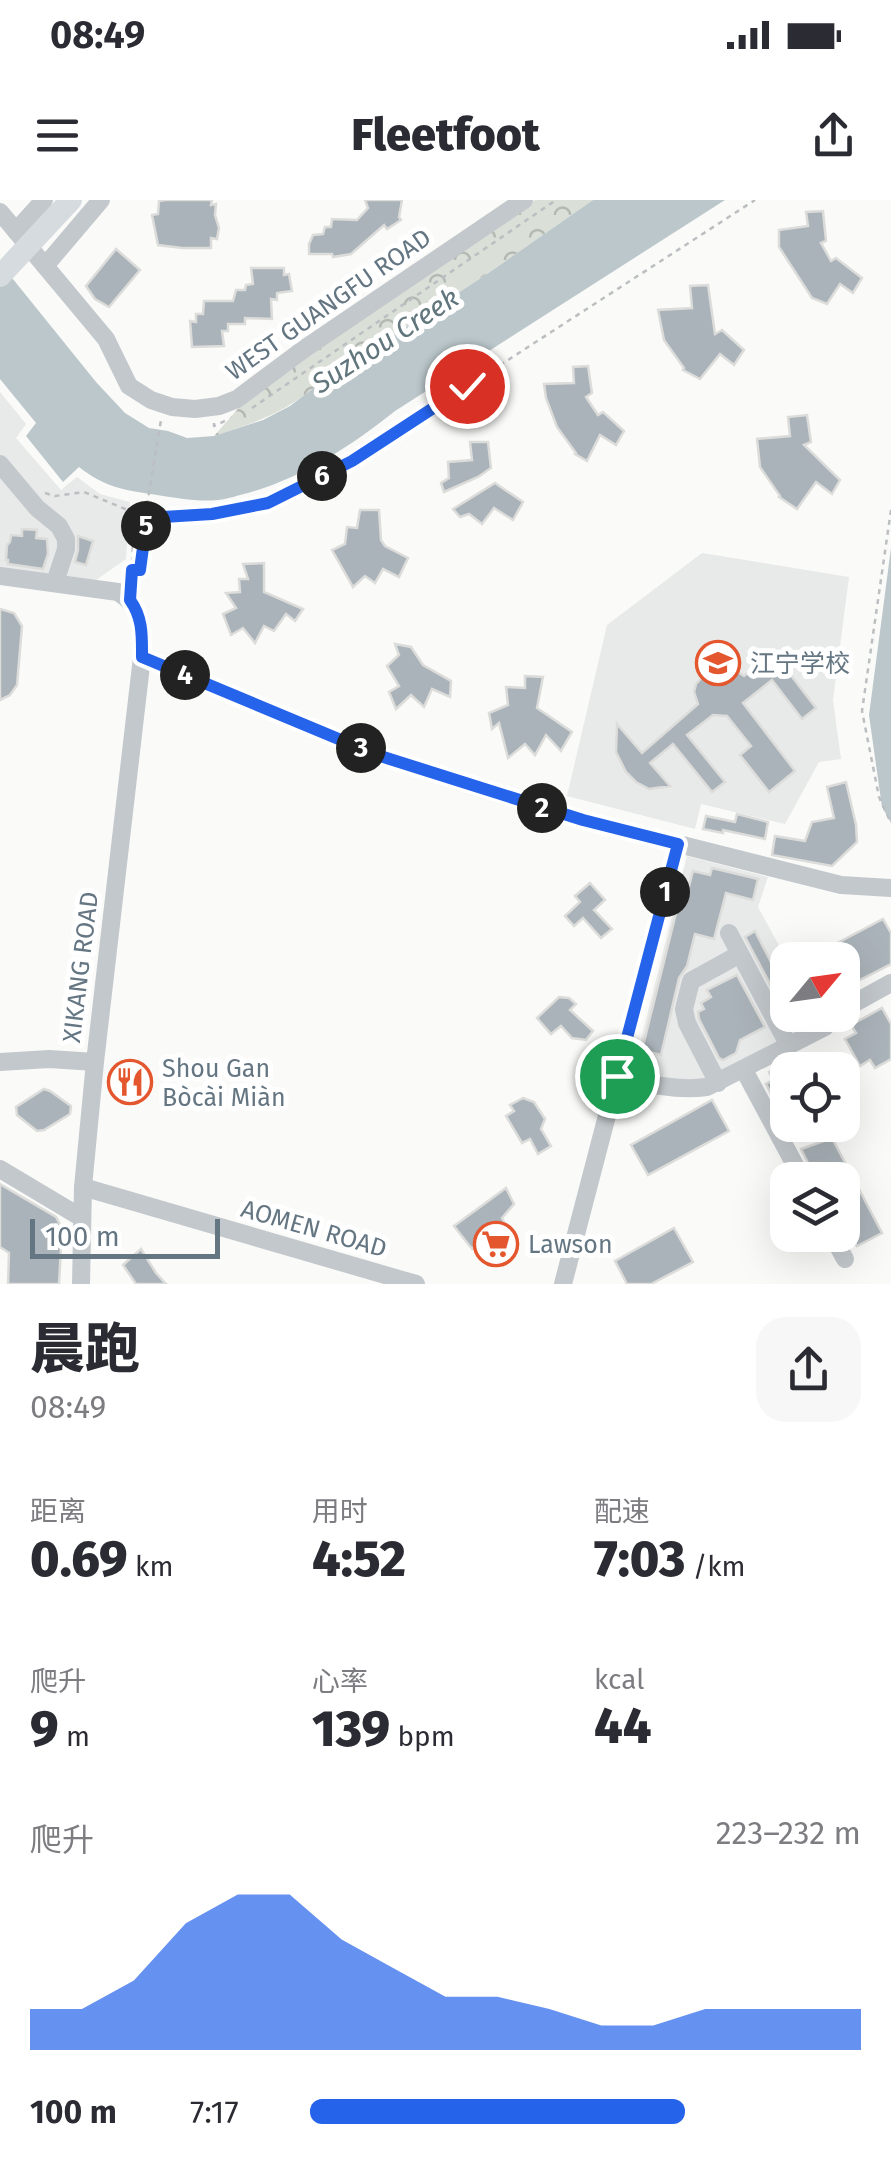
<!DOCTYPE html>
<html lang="zh">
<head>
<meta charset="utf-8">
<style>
	:root { --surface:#fff; --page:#f7f7f7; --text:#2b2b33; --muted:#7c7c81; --accent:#2563eb }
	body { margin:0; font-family:"Fira Sans","Noto Sans SC",sans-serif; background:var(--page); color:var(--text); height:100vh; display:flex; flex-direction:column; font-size:38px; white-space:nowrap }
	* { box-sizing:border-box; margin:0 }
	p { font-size:32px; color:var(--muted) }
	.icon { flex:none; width:55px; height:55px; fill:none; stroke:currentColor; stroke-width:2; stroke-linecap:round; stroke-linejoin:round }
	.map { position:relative; height:1084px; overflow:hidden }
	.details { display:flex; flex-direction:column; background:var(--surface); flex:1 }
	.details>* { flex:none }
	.needle { width:65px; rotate:61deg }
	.controls { position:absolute; left:770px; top:742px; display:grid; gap:20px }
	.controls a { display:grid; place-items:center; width:90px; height:90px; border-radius:20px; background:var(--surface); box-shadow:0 10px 40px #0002; font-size:50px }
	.scale { position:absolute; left:30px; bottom:25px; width:190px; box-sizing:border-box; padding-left:10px; border:5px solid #657683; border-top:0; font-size:28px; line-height:35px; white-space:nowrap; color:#657683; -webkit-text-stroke:8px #fff; paint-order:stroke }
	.pin { position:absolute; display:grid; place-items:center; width:85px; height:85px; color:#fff; margin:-42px; border:5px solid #fff; border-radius:50%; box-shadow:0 2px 10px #0007 }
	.km { position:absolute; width:50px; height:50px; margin:-25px; border-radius:50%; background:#222; color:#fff; font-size:28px; line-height:50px; text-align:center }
	.round { display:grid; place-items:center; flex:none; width:105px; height:105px; border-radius:30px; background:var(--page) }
	.head { display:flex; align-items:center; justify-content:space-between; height:170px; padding:0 30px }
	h1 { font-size:55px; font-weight:800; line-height:75px }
	.stats { display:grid; grid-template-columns:repeat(3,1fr); gap:15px; height:170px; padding:10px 30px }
	.stats div { display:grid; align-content:center }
	.stats b { font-size:50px; font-weight:800 }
	.stats small { font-size:28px; font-weight:400 }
	.stats p { font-size:28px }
	.chart { height:280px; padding:20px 30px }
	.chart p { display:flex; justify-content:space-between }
	.chart svg { width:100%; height:180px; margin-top:10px; fill:var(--accent); opacity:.7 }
	ul { padding:0 30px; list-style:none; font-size:32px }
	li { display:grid; grid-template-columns:160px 120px 1fr; align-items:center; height:75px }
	li i { height:25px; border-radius:12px; background:var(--accent) }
	.status { display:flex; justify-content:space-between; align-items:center; height:70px; padding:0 50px; background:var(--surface); direction:ltr }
	.status svg { height:28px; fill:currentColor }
	header { display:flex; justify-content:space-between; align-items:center; height:130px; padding:0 30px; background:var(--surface); font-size:45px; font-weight:800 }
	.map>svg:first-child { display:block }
	.built { fill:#e8e9e9 }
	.forest { fill:url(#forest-crowns) }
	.water { fill:#bbc7cb }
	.building { fill:#aab3b9; stroke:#dcdcda; stroke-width:2.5 }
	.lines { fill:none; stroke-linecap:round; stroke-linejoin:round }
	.path { stroke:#bbbfc2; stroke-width:2.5; stroke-dasharray:5 5; stroke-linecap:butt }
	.minor { stroke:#c3c8cc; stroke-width:18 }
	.major { stroke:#d6dbdf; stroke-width:22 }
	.route-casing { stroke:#fff; stroke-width:20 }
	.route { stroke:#2563eb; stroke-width:12 }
	.labels { text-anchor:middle; stroke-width:10; stroke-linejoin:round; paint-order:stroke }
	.street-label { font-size:25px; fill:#657683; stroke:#fff }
	.poi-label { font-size:25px; fill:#657683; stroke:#fff; text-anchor:start }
	.water-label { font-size:28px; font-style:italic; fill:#60757c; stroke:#fff }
</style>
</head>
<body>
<div class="status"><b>08:49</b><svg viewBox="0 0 49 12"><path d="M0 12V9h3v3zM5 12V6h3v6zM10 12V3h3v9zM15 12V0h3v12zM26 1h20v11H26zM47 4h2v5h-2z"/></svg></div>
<header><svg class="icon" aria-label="menu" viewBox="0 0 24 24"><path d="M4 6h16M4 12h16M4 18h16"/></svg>Fleetfoot<svg class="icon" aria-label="share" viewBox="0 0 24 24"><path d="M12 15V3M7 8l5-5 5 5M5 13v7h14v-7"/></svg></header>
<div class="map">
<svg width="891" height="1084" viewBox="0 0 891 1084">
	<defs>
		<pattern id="forest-crowns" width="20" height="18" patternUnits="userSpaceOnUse" patternTransform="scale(2.5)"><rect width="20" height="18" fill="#dadfd7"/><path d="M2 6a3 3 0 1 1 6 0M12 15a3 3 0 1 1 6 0" fill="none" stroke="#b4b9b4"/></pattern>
	</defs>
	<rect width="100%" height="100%" fill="#fafaf8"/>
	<!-- built -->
	<g class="built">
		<polygon points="0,192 26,224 16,238 61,290 77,277 100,294 130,302 126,359 96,380 0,369"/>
		<polygon points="702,353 849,377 833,500 841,559 819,562 785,624 701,604 695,629 567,596 607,425"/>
		<polygon points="687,656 768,677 758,707 782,751 802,760 788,760 788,815 831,815 688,890 633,871"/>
	</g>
	<!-- forest -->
	<path class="forest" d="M535 0H593L487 74 315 187C280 215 256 222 214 236L257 187Z"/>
	<!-- water -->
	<g class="water">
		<path d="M593 0H725L395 211C351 246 304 277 248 293 239 295 228 299 218 300 198 302 177 298 157 295 124 290 106 288 79 267L63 282 26 236 36 223 0 179V63L96 182 125 213 149 228 168 231 187 238 214 236 263 220 290 206 315 187 487 74Z"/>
		<polygon points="891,348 891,623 882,607 869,515"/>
	</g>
	<!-- building -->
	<g class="building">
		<polygon points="166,0 212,0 211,5 216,4 215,15 219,28 217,39 211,38 211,48 182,48 158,45 152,15 158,14 159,1"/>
		<polygon points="365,0 402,0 399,17 401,20 387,29 384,25 351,54 333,57 332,54 309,54 309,44 313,35 323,34 325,27 331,27 332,19 357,20 368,8"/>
		<polygon points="823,11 826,41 821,43 831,61 836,58 862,78 853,93 840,84 827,104 812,98 779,47 779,30 808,26 806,12"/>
		<polygon points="116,49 140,70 109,107 95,99 86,86"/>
		<polygon points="251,68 284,68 284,75 289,74 292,91 277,93 277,100 271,99 272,119 245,118 245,124 228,124 228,131 222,131 224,146 192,147 190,121 196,122 196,114 203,114 204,101 233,101 236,90 245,90 246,85 253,84"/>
		<polygon points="708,85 715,134 722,130 744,150 734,165 720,154 700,179 683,170 684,168 664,140 658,110 692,108 690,86"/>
		<polygon points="588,166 592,193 586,197 598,215 603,212 624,231 616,245 600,235 587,261 575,254 576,253 557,227 546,198 544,184 574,183 573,167"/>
		<polygon points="807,215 811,242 804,245 840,280 832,294 816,282 797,309 779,297 780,296 760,267 757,239 790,236 788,217"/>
		<polygon points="470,242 488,242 491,268 478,277 444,292 441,283 449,278 448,262 472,260"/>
		<polygon points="495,283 523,302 513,320 494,308 482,324 469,314 460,317 453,309"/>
		<polygon points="360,310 379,310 381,340 385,346 408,358 399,377 383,369 375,383 365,376 353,387 332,350 345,344 347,327 357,328"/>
		<polygon points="22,329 37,330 36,338 47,339 48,354 43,369 8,364 8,360 6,360 7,345 10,342 11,335 22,336"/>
		<polygon points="78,336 93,341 86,365 75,362 78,350"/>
		<polygon points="264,363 264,392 303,409 295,421 286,414 274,431 264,426 255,443 243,428 231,435 223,414 236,408 226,393 240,392 239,379 248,379 243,364"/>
		<polygon points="0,409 14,413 22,426 17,485 10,495 0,500"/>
		<polygon points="395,444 411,447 423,465 451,481 450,497 432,489 424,507 411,495 396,509 389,492 399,486 387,466 399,455"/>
		<polygon points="773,452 816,508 802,519 772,480 743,503 795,571 769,592 740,555 751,546 727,516 713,515 687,535 725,582 712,592 673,544 650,563 670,586 649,589 636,582 626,572 616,552 617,524 642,553 698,504 694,492 696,484 705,474 712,469 724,467 735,470 744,476"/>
		<polygon points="525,476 543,477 537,508 572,532 561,551 546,535 535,555 525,544 508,558 499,523 492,529 489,513 508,505 506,487 525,488"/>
		<polygon points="846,582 856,625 857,642 832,666 772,655 775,636 805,641 812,622 834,618 827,587"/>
		<polygon points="737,614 768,622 765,639 723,630 723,633 703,629 706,616 735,622"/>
		<polygon points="712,668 758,679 753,700 726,693 714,739 695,734 687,766 679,778 661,855 642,850 683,685 689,686 693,671 710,675"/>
		<polygon points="590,683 605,700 594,710 612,729 601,738 583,718 574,726 565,716 580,702 575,696"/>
		<polygon points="883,719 891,733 891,764 842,789 842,760 831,760 826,749"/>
		<polygon points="755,731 773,766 788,758 788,815 818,815 817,817 794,829 745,737"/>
		<polygon points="737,775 765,827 740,840 736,853 723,860 719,858 699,819 698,812 704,809 701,803 711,797 707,790"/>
		<polygon points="559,797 569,798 576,804 570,810 593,831 586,840 572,838 561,826 551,834 537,818"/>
		<polygon points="882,808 891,824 891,859 875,868 870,860 860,866 845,839 856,833 851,825"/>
		<polygon points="800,855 808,870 788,870 788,908 781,912 766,884 773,880 769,872"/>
		<polygon points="44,889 50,891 71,906 70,914 44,930 37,931 17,915 16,907"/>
		<polygon points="523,898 534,902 545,919 541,929 551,946 538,954 530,939 522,943 506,916 514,911 510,905"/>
		<polygon points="712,900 729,931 648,975 631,945"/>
		<polygon points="832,938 882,1033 857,1046 842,1022 842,1015 851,1009 842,993 842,980 836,980 828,964 812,971 801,949"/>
		<polygon points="0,984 56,1017 62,1028 59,1084 8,1084 9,1053 0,1047"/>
		<polygon points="506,988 514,1004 502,1018 509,1032 506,1047 491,1053 482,1041 472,1049 454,1026"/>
		<polygon points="674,1028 693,1062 651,1084 627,1084 615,1061"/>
		<polygon points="141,1049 156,1073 166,1084 136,1084 123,1065"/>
	</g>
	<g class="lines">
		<!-- path -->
		<g class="path">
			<polyline points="252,208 556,0"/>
			<polyline points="214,223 214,226 227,220"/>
			<polyline points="45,293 55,296 84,292 147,318 212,314 267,303 352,261 755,0"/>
			<polyline points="891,310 862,511 879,597 891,623"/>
			<polyline points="135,370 140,371 147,319"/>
			<polyline points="131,382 135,304 147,305 161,220"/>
		</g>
		<!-- minor -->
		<g class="minor">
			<polyline points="0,12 106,139 129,186 151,200 172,207 195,209 219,206 237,199 304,149 524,0"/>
			<polyline points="16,31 44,0"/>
			<polyline points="45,66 101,0"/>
			<polyline points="0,264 37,308 59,326 66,339 66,349 55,382"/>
			<path d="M0 376 118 392C145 410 141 427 142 457L95 862 83 987 81 1084"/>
			<polyline points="142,457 377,555 478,588 583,620 841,685 891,688"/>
			<polyline points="729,733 789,846"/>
			<polyline points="842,810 891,783"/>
			<polyline points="0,862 49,859 95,862"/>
			<polyline points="744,870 803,980"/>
			<path d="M617 876C648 884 675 891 707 887L825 827 834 815"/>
			<polyline points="718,883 687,823 684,809 691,781 740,754"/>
			<polyline points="0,969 82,1018"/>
			<polyline points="83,987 416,1084"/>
			<polyline points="832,1035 845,1059"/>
			<polyline points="563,1084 678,644"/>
		</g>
		<!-- major -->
		<polyline class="major" points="0,76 71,0"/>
	</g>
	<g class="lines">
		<defs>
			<path id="route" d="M467 186 352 261 268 303 212 314 147 318 140 370H132L130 400C143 418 142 436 142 457L377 555 583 620 678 644 617 876"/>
		</defs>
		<!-- route casing -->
		<use href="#route" class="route-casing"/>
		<!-- route -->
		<use href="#route" class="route"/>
	</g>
	<!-- icons -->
	<defs>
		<symbol id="school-ring" viewBox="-11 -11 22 22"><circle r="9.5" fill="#fff" stroke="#e4572e" stroke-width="1.5"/><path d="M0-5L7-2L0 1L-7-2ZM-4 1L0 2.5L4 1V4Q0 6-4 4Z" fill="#e4572e"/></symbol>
		<symbol id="restaurant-ring" viewBox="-11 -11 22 22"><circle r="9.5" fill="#fff" stroke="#e4572e" stroke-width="1.5"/><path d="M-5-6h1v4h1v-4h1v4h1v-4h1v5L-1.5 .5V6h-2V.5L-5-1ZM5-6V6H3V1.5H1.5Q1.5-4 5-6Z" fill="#e4572e"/></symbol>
		<symbol id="supermarket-ring" viewBox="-11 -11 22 22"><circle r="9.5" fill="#fff" stroke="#e4572e" stroke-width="1.5"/><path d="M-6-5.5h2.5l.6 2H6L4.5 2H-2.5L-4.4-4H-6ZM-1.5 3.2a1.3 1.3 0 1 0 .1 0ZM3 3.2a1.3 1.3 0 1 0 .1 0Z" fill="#e4572e"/></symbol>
	</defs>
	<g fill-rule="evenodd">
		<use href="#school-ring" x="693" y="438" width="50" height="50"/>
		<use href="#restaurant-ring" x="105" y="857" width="50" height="50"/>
		<use href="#supermarket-ring" x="471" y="1019" width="50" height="50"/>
	</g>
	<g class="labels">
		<!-- street labels -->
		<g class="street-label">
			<text transform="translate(328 104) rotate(-35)" y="9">WEST GUANGFU ROAD</text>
			<text transform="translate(80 767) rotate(-83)" y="9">XIKANG ROAD</text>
			<text transform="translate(314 1028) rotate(16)" y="9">AOMEN ROAD</text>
		</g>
		<!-- poi labels -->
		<g class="poi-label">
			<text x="750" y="472">江宁学校</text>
			<text x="162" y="877">Shou Gan<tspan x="162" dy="29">Bòcài Miàn</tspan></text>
			<text x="528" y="1053">Lawson</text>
		</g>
		<!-- water labels -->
		<g class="water-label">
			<text transform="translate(385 140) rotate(-33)" y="10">Suzhou Creek</text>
		</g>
	</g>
</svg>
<div class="controls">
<a><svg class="needle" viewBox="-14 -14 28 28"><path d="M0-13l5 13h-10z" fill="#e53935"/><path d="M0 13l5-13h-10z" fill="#7c7c81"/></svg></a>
<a><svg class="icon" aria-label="locate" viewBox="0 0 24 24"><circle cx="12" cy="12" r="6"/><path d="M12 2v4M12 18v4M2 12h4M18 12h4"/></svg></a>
<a><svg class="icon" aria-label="layers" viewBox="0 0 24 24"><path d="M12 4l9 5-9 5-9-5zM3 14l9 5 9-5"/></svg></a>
</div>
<div class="scale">100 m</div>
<div class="pin" style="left:617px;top:876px;background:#1e9e55"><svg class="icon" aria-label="arrive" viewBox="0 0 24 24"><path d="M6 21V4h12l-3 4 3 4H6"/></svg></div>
<div class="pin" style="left:467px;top:186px;background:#d93025"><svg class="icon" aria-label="check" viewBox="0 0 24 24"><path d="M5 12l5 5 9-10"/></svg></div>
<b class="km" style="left:665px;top:692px">1</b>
<b class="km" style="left:542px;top:608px">2</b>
<b class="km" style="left:361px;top:548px">3</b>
<b class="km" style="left:185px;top:475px">4</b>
<b class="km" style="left:146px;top:326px">5</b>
<b class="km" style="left:322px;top:276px">6</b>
</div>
<section class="details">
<div class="head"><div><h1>晨跑</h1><p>08:49</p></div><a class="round"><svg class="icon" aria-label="share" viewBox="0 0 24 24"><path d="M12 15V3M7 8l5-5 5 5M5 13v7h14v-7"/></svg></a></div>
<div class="stats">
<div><p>距离</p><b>0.69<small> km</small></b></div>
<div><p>用时</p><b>4:52</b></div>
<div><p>配速</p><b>7:03<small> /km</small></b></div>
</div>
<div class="stats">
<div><p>爬升</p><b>9<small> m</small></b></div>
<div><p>心率</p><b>139<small> bpm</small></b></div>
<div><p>kcal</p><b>44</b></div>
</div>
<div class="chart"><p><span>爬升</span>223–232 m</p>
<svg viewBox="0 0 160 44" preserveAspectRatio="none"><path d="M0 44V34L10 34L20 27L30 13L40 6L50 6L60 17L70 24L80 31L90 31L100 34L110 38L120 38L130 34L140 34L150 34L160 34V44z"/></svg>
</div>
<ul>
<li><b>100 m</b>7:17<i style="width:68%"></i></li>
</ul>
</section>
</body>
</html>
